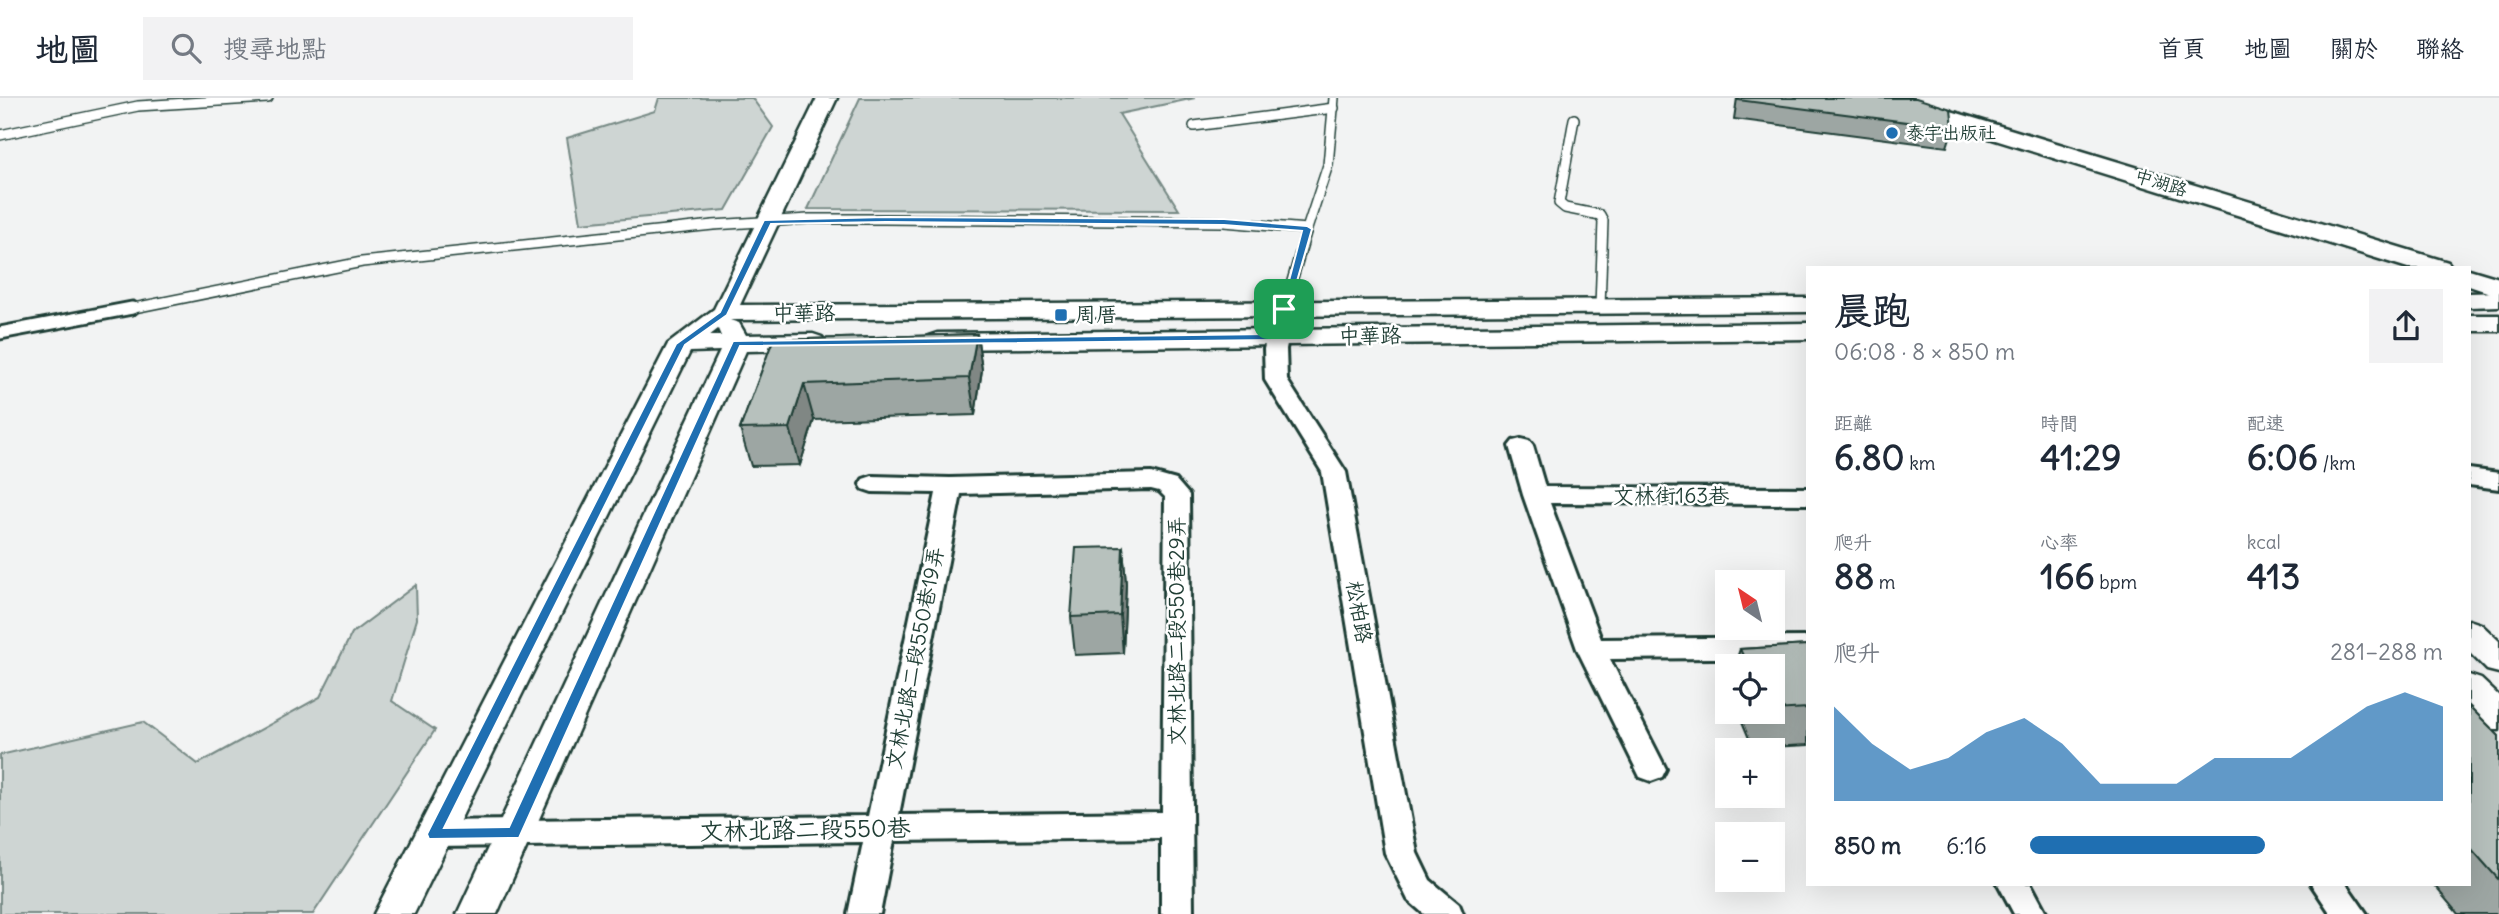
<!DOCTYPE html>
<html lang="zh-TW">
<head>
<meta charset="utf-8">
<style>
	:root { --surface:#fff; --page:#f2f2f3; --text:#1f2937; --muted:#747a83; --line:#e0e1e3; --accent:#1f6fb2 }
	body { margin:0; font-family:Delius,"LXGW WenKai TC",sans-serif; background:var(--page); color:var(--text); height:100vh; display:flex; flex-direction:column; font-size:26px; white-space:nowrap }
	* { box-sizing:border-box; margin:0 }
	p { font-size:23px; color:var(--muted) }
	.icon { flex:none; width:38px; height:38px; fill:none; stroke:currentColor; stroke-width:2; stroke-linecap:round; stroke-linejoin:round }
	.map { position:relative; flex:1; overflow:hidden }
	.side { position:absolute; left:1806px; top:168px; width:665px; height:620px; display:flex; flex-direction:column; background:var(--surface); border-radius:0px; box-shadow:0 7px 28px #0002 }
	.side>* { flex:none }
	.needle { width:46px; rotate:325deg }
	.fabs { position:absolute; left:1715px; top:472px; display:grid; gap:14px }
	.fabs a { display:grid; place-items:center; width:70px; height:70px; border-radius:0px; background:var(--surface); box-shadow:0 7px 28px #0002; font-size:35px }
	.pin { position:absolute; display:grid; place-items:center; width:60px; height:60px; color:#fff; margin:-30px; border-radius:14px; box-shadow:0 4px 10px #0006 }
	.round { display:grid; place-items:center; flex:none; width:74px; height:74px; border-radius:0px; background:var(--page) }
	.headline { display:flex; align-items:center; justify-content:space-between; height:119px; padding:0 28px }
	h1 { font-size:38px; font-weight:700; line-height:52px }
	.figures { display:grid; grid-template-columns:repeat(3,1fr); gap:10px; height:119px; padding:7px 28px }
	.figures div { display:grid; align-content:center }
	.figures b { font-size:35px; font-weight:700 }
	.figures small { font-size:19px; font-weight:400 }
	.figures p { font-size:19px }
	.chart { height:196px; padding:14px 28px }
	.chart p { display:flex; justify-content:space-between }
	.chart svg { width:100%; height:126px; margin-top:7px; fill:var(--accent); opacity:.7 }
	ul { padding:0 28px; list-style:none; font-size:23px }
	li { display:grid; grid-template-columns:112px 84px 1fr; align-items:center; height:52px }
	li i { height:18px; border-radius:9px; background:var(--accent) }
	header { display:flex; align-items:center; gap:42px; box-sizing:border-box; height:98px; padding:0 35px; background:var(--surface); border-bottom:2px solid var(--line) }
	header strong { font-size:33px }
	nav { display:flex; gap:38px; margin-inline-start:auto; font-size:24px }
	.search { width:490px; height:63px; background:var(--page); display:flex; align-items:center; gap:18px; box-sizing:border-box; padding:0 24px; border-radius:0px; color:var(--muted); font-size:26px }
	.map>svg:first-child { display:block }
	.green { fill:#ced5d3; stroke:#768984; stroke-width:2 }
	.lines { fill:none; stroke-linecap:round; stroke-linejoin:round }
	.service-far1-casing { stroke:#1f3d34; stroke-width:12 }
	.service-casing { stroke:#1f3d34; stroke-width:17 }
	.minor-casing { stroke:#1f3d34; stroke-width:6 }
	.tertiary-casing { stroke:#1f3d34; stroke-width:5 }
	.secondary-casing { stroke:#1f3d34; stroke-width:5 }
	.service-far1 { stroke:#fff; stroke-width:9 }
	.service { stroke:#fff; stroke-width:11 }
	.minor { fill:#fff; fill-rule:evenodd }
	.tertiary { fill:#fff; fill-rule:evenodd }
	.secondary { fill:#fff; fill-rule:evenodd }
	.wall { fill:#9da6a3; stroke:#1f3d34; stroke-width:2 }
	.shaded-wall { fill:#808784; stroke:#1f3d34; stroke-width:2 }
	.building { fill:#b7c1bd; stroke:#1f3d34; stroke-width:2 }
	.route { fill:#1f6fb2; stroke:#fff; stroke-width:2; fill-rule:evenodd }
	.poi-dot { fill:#1f6fb2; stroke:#fff; stroke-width:2.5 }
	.labels { text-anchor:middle; stroke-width:5; stroke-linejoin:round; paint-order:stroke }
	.far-poi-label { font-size:18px; fill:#1f3d34; stroke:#fff; text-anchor:start }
	.far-street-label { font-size:18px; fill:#1f3d34; stroke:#fff }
	.street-label { font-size:21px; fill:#1f3d34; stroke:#fff }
	.poi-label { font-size:21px; fill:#1f3d34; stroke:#fff; text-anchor:start }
	.near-street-label { font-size:24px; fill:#1f3d34; stroke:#fff }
</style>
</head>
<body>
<header>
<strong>地圖</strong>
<div class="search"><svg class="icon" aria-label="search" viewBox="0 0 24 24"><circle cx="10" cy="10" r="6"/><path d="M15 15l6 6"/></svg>搜尋地點</div>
<nav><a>首頁</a><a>地圖</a><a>關於</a><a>聯絡</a></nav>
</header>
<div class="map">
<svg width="2499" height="816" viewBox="0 0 2499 816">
	<rect width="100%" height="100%" fill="#f2f3f3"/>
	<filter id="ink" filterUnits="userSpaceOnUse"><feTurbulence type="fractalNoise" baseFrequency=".0143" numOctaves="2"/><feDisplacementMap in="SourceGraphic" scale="14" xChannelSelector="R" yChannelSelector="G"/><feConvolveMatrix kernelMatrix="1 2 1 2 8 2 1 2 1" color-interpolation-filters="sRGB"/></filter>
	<g filter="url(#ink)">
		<!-- green -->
		<g class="green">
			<polygon points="659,0 752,0 773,29 726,112 581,125 567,40 655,13"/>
			<polygon points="860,0 1195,0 1119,16 1179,112 808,111"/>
			<polygon points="416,487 417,521 392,603 435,632 313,816 0,816 0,657 143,624 198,666 320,599 352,535"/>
		</g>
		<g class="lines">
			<defs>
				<g id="service-far1">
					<polyline points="1574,21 1559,105 1565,110 1600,117 1603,123 1600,209"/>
					<polyline points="1194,28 1334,10"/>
					<polyline points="0,37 138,8 268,0"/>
					<polyline points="1307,131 1328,67 1334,0"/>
					<polyline points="124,212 362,164 713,127 808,121 885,121 1224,124 1307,131 1284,211"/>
				</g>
				<polyline id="service" points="0,235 132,210"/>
				<g id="minor">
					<polygon points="1284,205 1291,207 1294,211 1286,251 1287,282 1346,374 1417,755 1430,782 1459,806 1463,816 1424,816 1408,802 1385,755 1322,374 1265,282 1264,251 1274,211 1277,207"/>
					<polygon points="1521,341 1529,343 1533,348 1545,389 1808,390 1808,406 1550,405 1601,541 1808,539 1808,559 1610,561 1666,671 1662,679 1651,683 1640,679 1577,551 1523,397 1509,348 1513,343"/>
					<polygon points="2469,371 2499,375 2499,391 2469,387"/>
					<path d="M1151 375 1176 382 1189 397 1193 816H1161V740L894 743 880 816H848L863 744 434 749 423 745 418 736 423 727 434 723 868 718 936 395 872 394 863 391 860 386 863 381 872 378 950 380ZM1151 391 1159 393 1165 399 1162 714 899 717 961 396Z"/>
					<polygon points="1998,786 2031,786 2047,816 2014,816"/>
					<polygon points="2311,786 2346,786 2367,816 2331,816"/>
				</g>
				<g id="tertiary">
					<path d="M817 0H837L740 207 1808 200V214L730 222 739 225 746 237 813 236 822 239 826 244 822 249 813 252 746 253 497 816H457L720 253 690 254 414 816H374L668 246 714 211ZM718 231 721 238H709Z"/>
					<polygon points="2499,194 2499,208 2469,209 2469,195"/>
					<rect x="2469" y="217" width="30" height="16"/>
					<polygon points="1808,225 1808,241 937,251 928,248 924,243 928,238 937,235"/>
					<polygon points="2469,522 2481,526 2499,543 2499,575 2487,572 2469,554"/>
					<polygon points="2469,577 2481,581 2499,598 2499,632 2487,629 2469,611"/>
				</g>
				<g id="secondary">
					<polygon points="1872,0 1908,0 2448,164 2452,170 2408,170 1876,5"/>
					<polygon points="2469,171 2499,180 2499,198 2469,188"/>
				</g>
			</defs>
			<!-- service-far1 casing -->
			<use href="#service-far1" class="service-far1-casing"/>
			<!-- service casing -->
			<use href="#service" class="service-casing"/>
			<!-- minor casing -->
			<use href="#minor" class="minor-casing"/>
			<!-- tertiary casing -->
			<use href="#tertiary" class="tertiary-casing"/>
			<!-- secondary casing -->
			<use href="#secondary" class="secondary-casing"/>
			<!-- service-far1 -->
			<use href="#service-far1" class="service-far1"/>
			<!-- service -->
			<use href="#service" class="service"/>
			<!-- minor -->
			<use href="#minor" class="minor"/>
			<!-- tertiary -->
			<use href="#tertiary" class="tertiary"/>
			<!-- secondary -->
			<use href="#secondary" class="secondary"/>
		</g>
		<!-- wall -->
		<g class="wall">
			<polygon points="1737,0 1916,0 1953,30 1947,49 1734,21"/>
			<polygon points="977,236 982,272 975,317 814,322 800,367 751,368 740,331 773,242"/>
			<polygon points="1123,449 1126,486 1123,555 1075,557 1071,519"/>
			<polygon points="1808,547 1808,647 1753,650 1738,614 1773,614 1773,569 1734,569 1740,551"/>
			<polygon points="2469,608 2499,638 2499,816 2458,816 2433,786 2469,786"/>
		</g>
		<!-- shaded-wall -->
		<g class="shaded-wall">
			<polygon points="977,236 982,272 975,317 969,280"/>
			<polygon points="804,286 814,322 800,367 790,330"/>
			<polygon points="1123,449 1126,486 1123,555 1120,517"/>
		</g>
		<!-- building -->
		<g class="building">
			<polygon points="1739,0 1916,0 1951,11 1953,30 1738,2"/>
			<polygon points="977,236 969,280 804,286 790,330 740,331 773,242"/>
			<polygon points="1123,449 1120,517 1071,519 1076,450"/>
			<polygon points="1808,547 1808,610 1773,612 1773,569 1748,569 1740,551"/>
			<polygon points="2469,608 2499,638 2499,782 2469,748"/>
		</g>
	</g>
	<!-- route -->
	<path class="route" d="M886 119 1224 121 1307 128 1312 131 1289 211 1284 239 1280 242 740 248 519 740 429 741 427 736 429 732 676 246 720 214 764 122ZM886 124 1224 127 1302 133 1275 236 733 243 509 729 444 730 685 247 727 217 771 126Z"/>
	<!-- markers -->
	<g class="poi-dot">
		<circle cx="1892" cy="35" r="7"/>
		<rect x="1054" y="210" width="14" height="14" rx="3.5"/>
	</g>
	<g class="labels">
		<!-- far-poi labels -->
		<g class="far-poi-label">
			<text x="1906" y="41">泰宇出版社</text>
		</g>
		<!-- far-street labels -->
		<g class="far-street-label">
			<text transform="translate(2161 85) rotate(17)" y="6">中湖路</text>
		</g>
		<!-- street labels -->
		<g class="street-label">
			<text x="804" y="222">中華路</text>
			<text transform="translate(1370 238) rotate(-1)" y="7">中華路</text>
			<text x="1671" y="405">文林街163巷</text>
			<text transform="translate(1359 514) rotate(80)" y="7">松柏路</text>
			<text transform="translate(1177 533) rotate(-90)" y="7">文林北路二段550巷29弄</text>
			<text transform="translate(915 560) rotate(-79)" y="7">文林北路二段550巷19弄</text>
		</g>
		<!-- poi labels -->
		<g class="poi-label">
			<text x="1075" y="224">周厝</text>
		</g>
		<!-- near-street labels -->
		<g class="near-street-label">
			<text transform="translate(805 732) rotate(-1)" y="8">文林北路二段550巷</text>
		</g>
	</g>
</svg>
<div class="fabs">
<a><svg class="needle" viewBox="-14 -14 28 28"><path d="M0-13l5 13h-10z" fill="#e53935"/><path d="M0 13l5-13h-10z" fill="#747a83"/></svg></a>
<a><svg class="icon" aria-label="locate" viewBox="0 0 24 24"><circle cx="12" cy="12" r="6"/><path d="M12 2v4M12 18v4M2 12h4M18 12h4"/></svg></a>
<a>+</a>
<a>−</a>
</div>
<div class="pin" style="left:1284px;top:211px;background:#1e9e55"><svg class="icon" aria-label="arrive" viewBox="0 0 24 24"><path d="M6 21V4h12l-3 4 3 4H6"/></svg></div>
<section class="side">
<div class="headline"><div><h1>晨跑</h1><p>06:08 · 8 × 850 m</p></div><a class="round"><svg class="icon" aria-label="share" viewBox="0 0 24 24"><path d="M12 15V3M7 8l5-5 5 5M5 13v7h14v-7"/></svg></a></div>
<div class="figures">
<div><p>距離</p><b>6.80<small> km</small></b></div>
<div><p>時間</p><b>41:29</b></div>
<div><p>配速</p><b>6:06<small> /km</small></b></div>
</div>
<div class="figures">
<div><p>爬升</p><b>88<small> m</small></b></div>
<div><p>心率</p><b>166<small> bpm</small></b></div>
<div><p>kcal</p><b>413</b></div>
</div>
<div class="chart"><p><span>爬升</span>281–288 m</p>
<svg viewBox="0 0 160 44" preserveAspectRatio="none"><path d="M0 44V11L10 24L20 33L30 29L40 20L50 15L60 24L70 38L80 38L90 38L100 29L110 29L120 29L130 20L140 11L150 6L160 11V44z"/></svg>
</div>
<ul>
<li><b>850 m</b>6:16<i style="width:57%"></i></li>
</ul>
</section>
</div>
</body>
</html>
